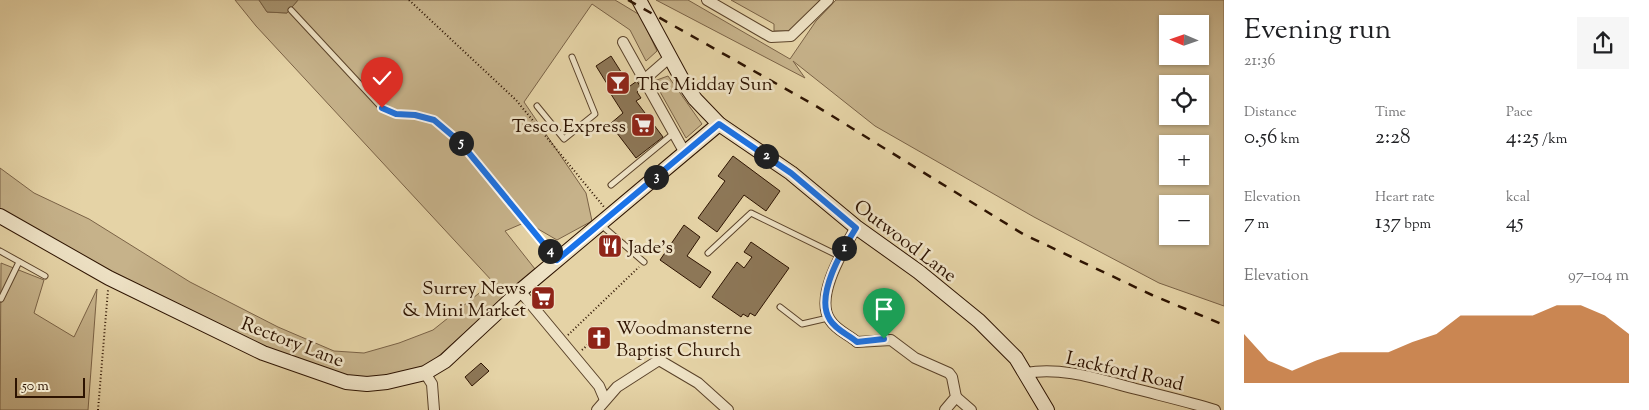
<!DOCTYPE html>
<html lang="en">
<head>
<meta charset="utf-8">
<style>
	:root { --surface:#fff; --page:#f6f6f6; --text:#202124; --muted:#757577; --accent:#b45309 }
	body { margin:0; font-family:"Sorts Mill Goudy",serif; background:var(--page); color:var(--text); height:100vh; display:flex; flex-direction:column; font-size:19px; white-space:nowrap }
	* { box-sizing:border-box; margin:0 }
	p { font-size:16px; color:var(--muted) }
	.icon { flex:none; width:28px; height:28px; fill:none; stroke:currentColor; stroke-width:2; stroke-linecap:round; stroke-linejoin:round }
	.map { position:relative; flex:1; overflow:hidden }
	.panel { display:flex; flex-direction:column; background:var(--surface); width:425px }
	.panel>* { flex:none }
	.needle { width:32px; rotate:272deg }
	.tools { position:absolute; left:1159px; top:15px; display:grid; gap:10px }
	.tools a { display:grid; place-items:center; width:50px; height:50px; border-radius:0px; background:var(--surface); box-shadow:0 1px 4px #0004; font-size:25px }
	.scale { position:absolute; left:15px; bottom:12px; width:70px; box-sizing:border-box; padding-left:5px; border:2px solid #2d1301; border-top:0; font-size:14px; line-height:18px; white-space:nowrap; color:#2d1301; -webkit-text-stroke:4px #eee2c5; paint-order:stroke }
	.pin { position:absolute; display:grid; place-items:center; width:42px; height:42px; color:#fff; margin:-51px -21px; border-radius:50% 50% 50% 0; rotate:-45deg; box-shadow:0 0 5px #0007 }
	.pin .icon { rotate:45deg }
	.km { position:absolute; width:25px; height:25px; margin:-12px; border-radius:50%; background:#222; color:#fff; font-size:14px; line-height:25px; text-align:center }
	.round { display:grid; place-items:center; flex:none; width:52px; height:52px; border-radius:0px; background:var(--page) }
	.overview { display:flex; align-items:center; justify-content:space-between; height:85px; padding:0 20px }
	h1 { font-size:28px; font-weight:600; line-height:38px }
	.figures { display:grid; grid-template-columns:repeat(3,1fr); gap:8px; height:85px; padding:5px 20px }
	.figures div { display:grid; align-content:center }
	.figures b { font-size:21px; font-weight:600 }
	.figures small { font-size:14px; font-weight:400 }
	.figures p { font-size:14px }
	.chart { height:140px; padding:10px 20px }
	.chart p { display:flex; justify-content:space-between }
	.chart svg { width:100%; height:90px; margin-top:5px; fill:var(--accent); opacity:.7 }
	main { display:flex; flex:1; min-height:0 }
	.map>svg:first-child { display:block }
	.green { fill:#c6b28a; stroke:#7a6246; fill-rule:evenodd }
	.water { fill:#a6926e; stroke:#765f42 }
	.building { fill:#8d7757; stroke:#2d1301 }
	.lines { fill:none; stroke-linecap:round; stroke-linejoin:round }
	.service-casing { stroke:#5b432a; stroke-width:7 }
	.minor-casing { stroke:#5b432a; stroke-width:12 }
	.secondary-casing { stroke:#2d1301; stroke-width:16 }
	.path { stroke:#2d1301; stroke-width:2; stroke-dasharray:1 2.5; stroke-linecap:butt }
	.service { stroke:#eee2c5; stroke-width:5 }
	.minor { stroke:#eee2c5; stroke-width:10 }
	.secondary { stroke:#eee2c5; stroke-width:14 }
	.rail { stroke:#2d1301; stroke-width:2.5; stroke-dasharray:9 9; stroke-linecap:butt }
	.route-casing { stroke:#fff; stroke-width:10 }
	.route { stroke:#1a73e8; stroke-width:6 }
	.labels { text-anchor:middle; stroke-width:5; stroke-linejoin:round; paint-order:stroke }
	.poi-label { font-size:19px; fill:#2d1301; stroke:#eee2c5; text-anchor:start }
	.street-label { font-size:19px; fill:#2d1301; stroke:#eee2c5 }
</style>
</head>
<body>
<main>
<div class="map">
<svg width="1224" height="410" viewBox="0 0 1224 410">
	<rect width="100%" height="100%" fill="#e5d3a6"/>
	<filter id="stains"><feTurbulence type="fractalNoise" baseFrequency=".004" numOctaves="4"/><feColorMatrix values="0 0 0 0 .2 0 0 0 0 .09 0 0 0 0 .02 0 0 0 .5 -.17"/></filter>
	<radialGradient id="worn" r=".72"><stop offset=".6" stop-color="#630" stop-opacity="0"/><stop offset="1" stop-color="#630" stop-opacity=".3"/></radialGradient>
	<!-- green -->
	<g class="green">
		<polygon points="235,0 259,0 267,12 287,13 298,0 615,0 640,15 657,51 646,61 630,30 592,4 524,102 586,193 592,221 557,240 526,222 505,231 535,269 432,362 410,372 382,378 355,378 267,350 104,272 0,211 0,168 34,193 89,219 190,282 278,327 334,351 364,353 399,343 433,330 493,282 256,26"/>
		<path d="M656 0H688L790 59 816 21 836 0H1224V306L1159 283 1034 217 875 126 793 61 805 78ZM1168 24H1200V56H1168ZM1168 84H1200V116H1168ZM1168 144H1200V176H1168ZM1168 204H1200V236H1168Z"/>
		<polygon points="731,0 820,0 791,31 774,31 774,24"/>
		<polygon points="668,76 702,124 686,138 654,81"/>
		<polygon points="1,263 44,280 34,313 74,337 97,289 88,410 0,410"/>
	</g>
	<!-- water -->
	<polygon class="water" points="259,0 298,0 287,13 267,12"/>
	<!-- building -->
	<g class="building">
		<polygon points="611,56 630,86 637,81 641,88 637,92 641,98 636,101 663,137 636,158 610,124 623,113 607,88 609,87 596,66"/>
		<polygon points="733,156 780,191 766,211 744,195 717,232 698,218 725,181 718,176"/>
		<polygon points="684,225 700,237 687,256 711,272 700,288 660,260"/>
		<polygon points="751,242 789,268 755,316 750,313 748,317 743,314 741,317 712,297 737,262 744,268 752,257 744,252"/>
		<polygon points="481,363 489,371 472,386 465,377"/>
	</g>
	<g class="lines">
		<defs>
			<g id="service">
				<polyline points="291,10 382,108 396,114 415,115 434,120 460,142 557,259"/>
				<polyline points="537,106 564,139 595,114 572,57"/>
				<polyline points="611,185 674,133"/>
				<polyline points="600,224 644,262"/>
				<polyline points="0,251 45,276"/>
				<polyline points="708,253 751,213 839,256"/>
				<polyline points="1,299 19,262"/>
				<polyline points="780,307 802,324 828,318"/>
			</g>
			<g id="minor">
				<polyline points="707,0 771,37 791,36 828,0"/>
				<polyline points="623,42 685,153"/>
				<polyline points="645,79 669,58"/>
				<path d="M856 227C844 249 814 297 830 320 837 331 848 334 857 342L891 340 915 358 949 373 952 377 956 397 945 410"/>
				<polyline points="520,291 599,386 605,400"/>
				<polyline points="425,373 432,384 434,410"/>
				<path d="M1026 373C1062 366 1101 380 1136 389 1163 396 1189 402 1215 410"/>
				<polyline points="956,397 971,410"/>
				<polyline points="597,410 617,387 659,360 698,383 728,410"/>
			</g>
			<g id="secondary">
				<polyline points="639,0 684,83 695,99 719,124 791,173 856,227 919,272 979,321 1016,358 1047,410"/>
				<polyline points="0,216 109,278 263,353 346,382 367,384 387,382 425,373 445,361 520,291 719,124"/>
			</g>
		</defs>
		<!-- service casing -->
		<use href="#service" class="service-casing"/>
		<!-- minor casing -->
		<use href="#minor" class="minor-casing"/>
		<!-- secondary casing -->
		<use href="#secondary" class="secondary-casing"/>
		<!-- path -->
		<g class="path">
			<polyline points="409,0 516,100 604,207"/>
			<polyline points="568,335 639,267"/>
			<polyline points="582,350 592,341"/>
			<polyline points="98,410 108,290"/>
		</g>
		<!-- service -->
		<use href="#service" class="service"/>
		<!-- minor -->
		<use href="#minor" class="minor"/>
		<!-- secondary -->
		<use href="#secondary" class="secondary"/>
		<!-- rail -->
		<polyline class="rail" points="628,0 816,106 1023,234 1152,295 1224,325"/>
	</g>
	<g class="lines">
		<defs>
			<path id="route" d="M382 108 396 114 415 115 434 120 460 142 557 260 719 124 791 173 856 228C843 249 814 296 830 320 837 331 848 334 857 342L884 339"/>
		</defs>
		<!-- route casing -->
		<use href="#route" class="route-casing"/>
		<!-- route -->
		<use href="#route" class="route"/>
	</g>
	<!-- icons -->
	<defs>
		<symbol id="bar-square" viewBox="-11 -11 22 22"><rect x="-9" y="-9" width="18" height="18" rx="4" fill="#8f2418" stroke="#eee2c5"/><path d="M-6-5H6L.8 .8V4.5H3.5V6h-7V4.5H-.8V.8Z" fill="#fff"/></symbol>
		<symbol id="supermarket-square" viewBox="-11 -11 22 22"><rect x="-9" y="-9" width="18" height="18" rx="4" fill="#8f2418" stroke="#eee2c5"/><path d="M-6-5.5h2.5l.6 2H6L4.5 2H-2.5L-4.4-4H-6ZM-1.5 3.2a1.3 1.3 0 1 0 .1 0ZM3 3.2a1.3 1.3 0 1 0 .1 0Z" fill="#fff"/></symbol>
		<symbol id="restaurant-square" viewBox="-11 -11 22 22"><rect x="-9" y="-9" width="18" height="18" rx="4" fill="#8f2418" stroke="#eee2c5"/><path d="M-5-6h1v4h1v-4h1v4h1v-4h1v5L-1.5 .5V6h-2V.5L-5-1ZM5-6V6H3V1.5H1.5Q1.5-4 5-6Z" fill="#fff"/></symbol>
		<symbol id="church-square" viewBox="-11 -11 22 22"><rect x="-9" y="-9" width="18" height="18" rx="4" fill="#8f2418" stroke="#eee2c5"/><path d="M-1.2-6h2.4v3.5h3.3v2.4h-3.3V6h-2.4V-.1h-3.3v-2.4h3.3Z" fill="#fff"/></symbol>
	</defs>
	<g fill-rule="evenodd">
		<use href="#bar-square" x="604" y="69" width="28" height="28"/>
		<use href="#supermarket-square" x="629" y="111" width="28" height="28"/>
		<use href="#restaurant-square" x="596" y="232" width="28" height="28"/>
		<use href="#supermarket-square" x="529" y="284" width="28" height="28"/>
		<use href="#church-square" x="585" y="324" width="28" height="28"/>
	</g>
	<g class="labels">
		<!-- poi labels -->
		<g class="poi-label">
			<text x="636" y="90">The Midday Sun</text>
			<text x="626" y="132" text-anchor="end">Tesco Express</text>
			<text x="628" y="253">Jade's</text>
			<text x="526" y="294" text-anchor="end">Surrey News<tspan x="526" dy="22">&amp; Mini Market</tspan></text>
			<text x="616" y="334">Woodmansterne<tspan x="616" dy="22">Baptist Church</tspan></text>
		</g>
		<!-- street labels -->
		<g class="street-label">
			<text transform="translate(906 240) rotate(37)" y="7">Outwood Lane</text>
			<text transform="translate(293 341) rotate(21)" y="7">Rectory Lane</text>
			<text transform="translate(1125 370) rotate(13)" y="7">Lackford Road</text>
		</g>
	</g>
	<rect width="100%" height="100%" filter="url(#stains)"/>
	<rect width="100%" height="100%" fill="url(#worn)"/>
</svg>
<div class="tools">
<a><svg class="needle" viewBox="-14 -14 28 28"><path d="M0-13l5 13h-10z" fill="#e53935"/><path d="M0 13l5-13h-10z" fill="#757577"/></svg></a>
<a><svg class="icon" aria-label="locate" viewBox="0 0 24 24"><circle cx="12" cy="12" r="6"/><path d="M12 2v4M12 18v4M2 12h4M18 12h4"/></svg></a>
<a>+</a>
<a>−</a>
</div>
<div class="scale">50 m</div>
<div class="pin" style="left:884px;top:339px;background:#1e9e55"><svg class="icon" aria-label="arrive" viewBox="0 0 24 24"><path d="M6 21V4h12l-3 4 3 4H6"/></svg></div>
<div class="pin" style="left:382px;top:108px;background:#d93025"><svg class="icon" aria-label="check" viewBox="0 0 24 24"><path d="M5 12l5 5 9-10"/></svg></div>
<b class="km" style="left:844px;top:248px">1</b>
<b class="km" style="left:766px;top:156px">2</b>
<b class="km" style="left:656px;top:177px">3</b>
<b class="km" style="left:550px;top:251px">4</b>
<b class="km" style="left:461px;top:143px">5</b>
</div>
<section class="panel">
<div class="overview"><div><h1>Evening run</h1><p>21:36</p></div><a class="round"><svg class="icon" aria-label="share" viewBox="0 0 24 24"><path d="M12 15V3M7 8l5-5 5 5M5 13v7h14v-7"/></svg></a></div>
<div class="figures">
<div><p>Distance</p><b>0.56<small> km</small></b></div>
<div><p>Time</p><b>2:28</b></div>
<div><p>Pace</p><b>4:25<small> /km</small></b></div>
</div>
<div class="figures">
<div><p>Elevation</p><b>7<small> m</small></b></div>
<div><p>Heart rate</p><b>137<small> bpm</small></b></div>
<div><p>kcal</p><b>45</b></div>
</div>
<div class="chart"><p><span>Elevation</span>97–104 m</p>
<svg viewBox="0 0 160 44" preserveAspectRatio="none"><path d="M0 44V20L10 33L20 38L30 33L40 29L50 29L60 29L70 24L80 20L90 11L100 11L110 11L120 11L130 6L140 6L150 11L160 20V44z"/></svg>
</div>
</section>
</main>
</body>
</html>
